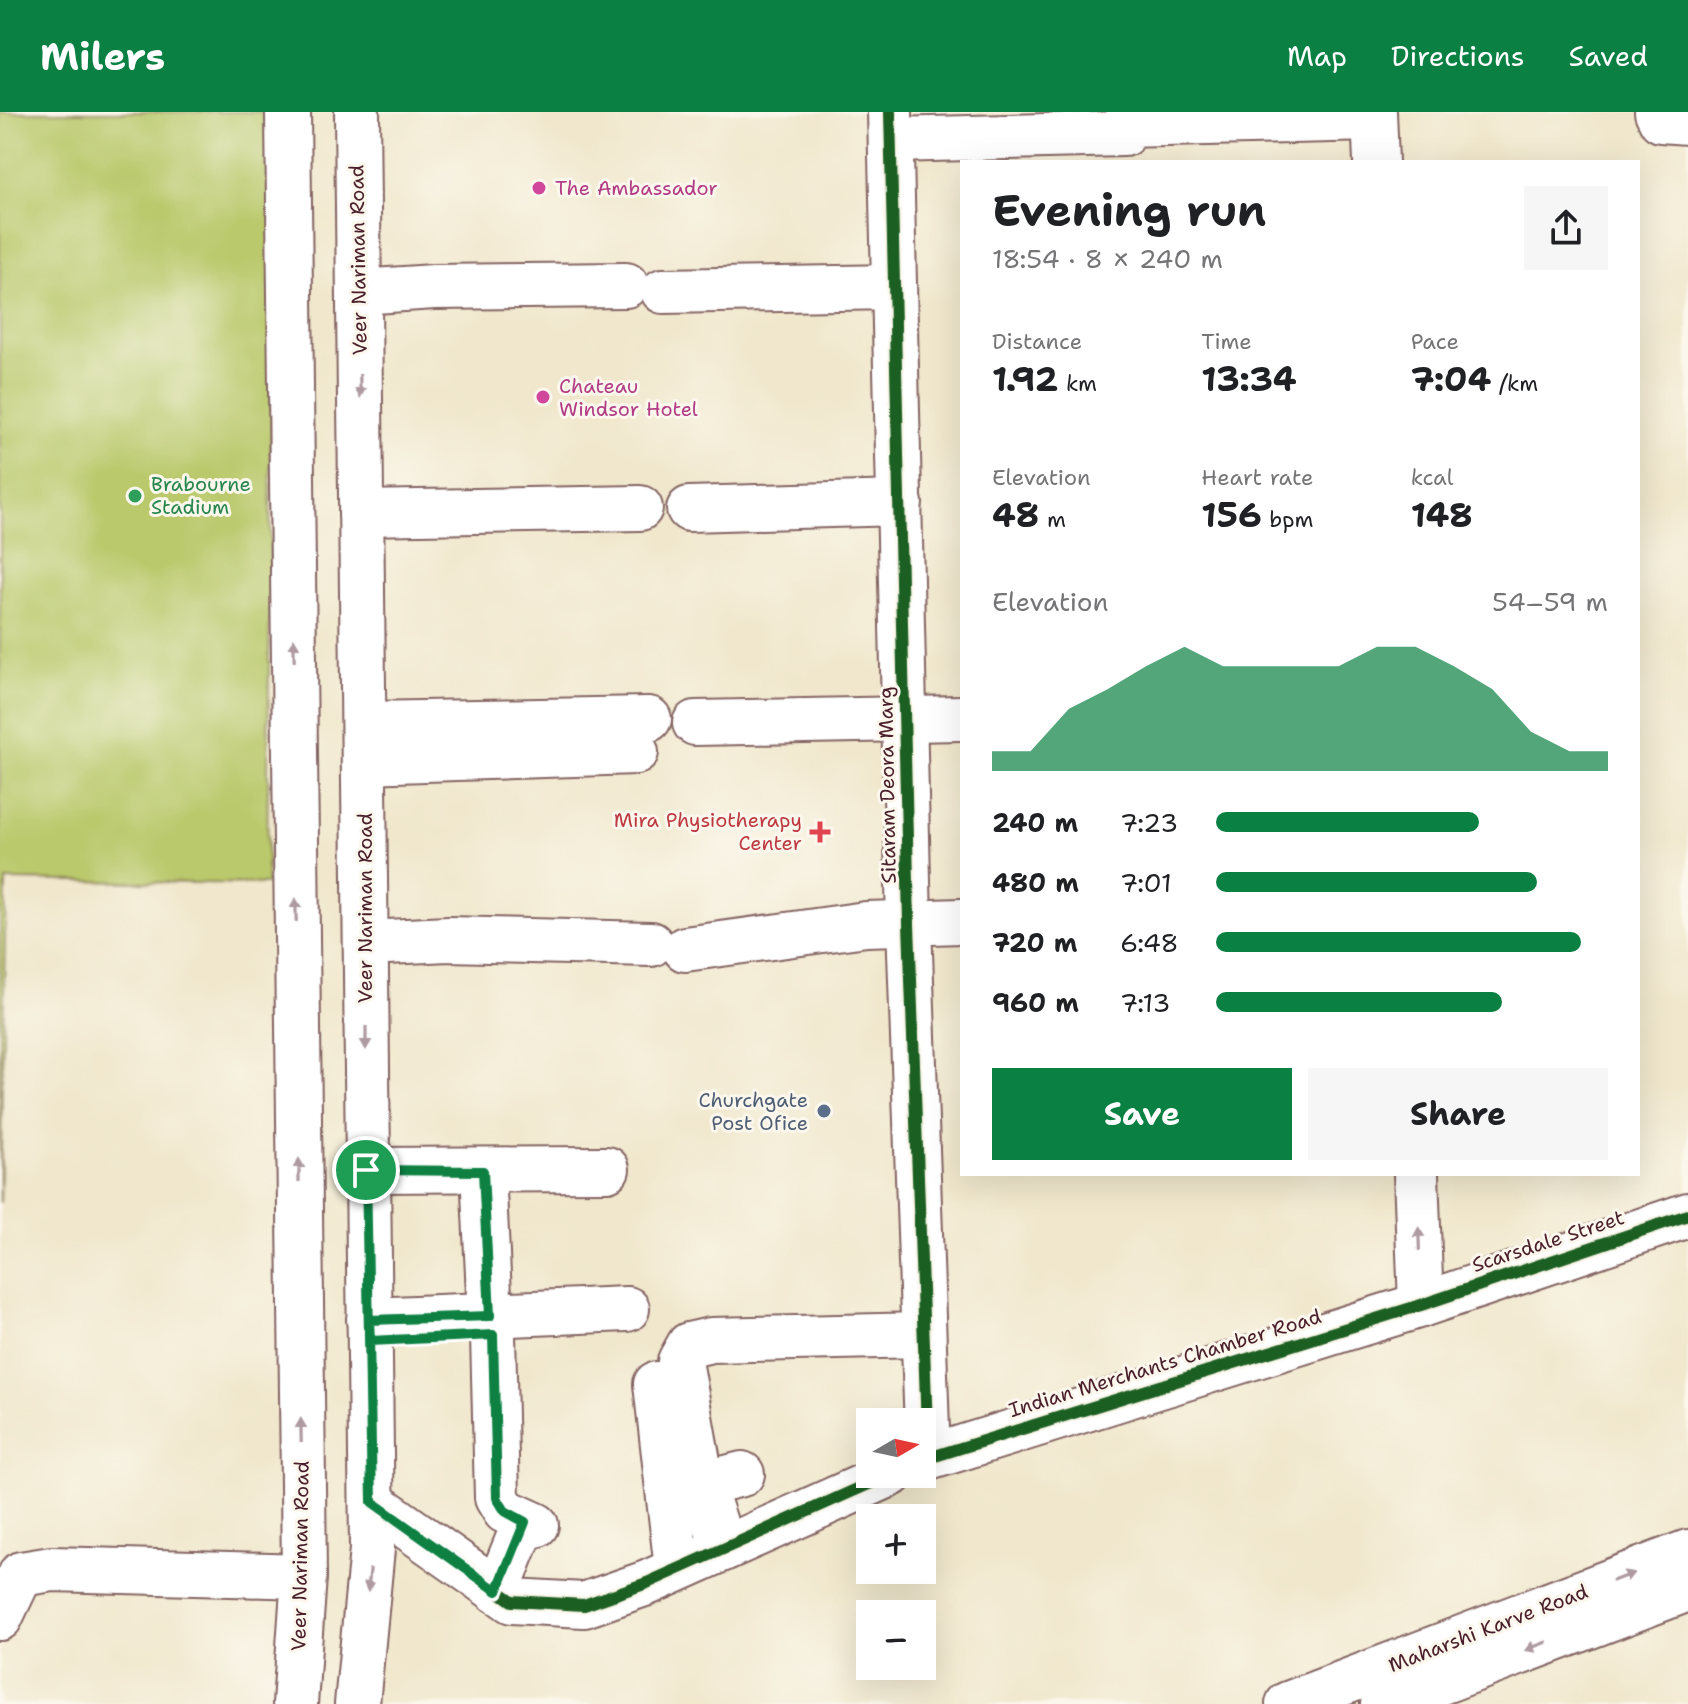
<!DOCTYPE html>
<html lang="en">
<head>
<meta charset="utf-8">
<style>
	:root { --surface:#fff; --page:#f6f6f6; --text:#202124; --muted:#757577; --accent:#0b8043 }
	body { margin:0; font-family:"Shantell Sans",sans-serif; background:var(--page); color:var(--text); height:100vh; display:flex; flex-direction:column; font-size:30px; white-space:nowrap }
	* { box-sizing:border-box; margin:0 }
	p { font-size:26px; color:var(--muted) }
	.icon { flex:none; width:44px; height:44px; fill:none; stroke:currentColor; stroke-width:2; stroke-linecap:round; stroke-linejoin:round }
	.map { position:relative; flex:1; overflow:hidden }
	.side { position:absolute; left:960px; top:48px; width:680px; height:1016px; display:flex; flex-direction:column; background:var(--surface); border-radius:0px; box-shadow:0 8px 32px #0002 }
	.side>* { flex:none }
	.needle { width:52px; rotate:81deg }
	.fabs { position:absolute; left:856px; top:1296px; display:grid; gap:16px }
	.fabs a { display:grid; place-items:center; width:80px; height:80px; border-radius:0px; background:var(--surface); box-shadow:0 8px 32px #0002; font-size:40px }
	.pin { position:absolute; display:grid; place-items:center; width:68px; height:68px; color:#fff; margin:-34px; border:4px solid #fff; border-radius:50%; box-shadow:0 2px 8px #0007 }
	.round { display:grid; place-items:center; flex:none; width:84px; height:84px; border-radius:0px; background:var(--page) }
	.headline { display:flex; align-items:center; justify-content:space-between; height:136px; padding:0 32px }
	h1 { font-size:44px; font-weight:700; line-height:60px }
	.metrics { display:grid; grid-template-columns:repeat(3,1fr); gap:12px; height:136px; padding:8px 32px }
	.metrics div { display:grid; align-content:center }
	.metrics b { font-size:34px; font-weight:700 }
	.metrics small { font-size:22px; font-weight:400 }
	.metrics p { font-size:22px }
	.chart { height:224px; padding:16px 32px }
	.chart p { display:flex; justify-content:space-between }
	.chart svg { width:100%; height:144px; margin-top:8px; fill:var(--accent); opacity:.7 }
	.cta { display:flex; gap:16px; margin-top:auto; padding:16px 32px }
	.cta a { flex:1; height:92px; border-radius:0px; background:var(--accent); color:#fff; font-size:32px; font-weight:700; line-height:92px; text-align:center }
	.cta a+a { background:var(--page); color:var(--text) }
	ul { padding:0 32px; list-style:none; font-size:26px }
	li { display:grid; grid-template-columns:128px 96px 1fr; align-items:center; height:60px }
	li i { height:20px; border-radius:10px; background:var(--accent) }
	header { display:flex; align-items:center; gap:48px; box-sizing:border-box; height:112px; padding:0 40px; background:var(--accent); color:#fff }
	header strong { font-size:38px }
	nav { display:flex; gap:44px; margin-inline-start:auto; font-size:28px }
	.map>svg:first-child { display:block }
	.green { fill:#bac96c; stroke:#82744c; stroke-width:2 }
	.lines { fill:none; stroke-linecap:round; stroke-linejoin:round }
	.minor-casing { stroke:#846563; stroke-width:48 }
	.major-casing { stroke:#846563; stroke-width:48 }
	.minor { stroke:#fff; stroke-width:44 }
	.major { stroke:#fff; stroke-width:44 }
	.cycleway-casing { stroke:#fbf7ec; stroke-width:17 }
	.cycleway { stroke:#1b5e20; stroke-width:12 }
	.oneway { fill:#ae9aa0 }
	.route-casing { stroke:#fff; stroke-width:16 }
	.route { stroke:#0b8043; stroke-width:10 }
	.hotel-dot { fill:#d1479c; stroke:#fbf7ec; stroke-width:3 }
	.leisure-dot { fill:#2e9e5b; stroke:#fbf7ec; stroke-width:3 }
	.health-dot { fill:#e0444e; stroke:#fbf7ec; stroke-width:3 }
	.service-dot { fill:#5c6f8a; stroke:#fbf7ec; stroke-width:3 }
	.labels { text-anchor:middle; stroke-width:6; stroke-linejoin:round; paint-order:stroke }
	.hotel-label { font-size:20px; fill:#b23c85; stroke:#fbf7ec; text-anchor:start }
	.street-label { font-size:20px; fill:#4a1f2b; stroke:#fbf7ec }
	.leisure-label { font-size:20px; fill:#27864d; stroke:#fbf7ec; text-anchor:start }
	.health-label { font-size:20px; fill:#be3a42; stroke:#fbf7ec; text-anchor:end }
	.service-label { font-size:20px; fill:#4e5e75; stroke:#fbf7ec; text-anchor:end }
</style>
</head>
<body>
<header>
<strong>Milers</strong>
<nav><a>Map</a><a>Directions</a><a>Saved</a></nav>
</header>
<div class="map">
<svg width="1688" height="1592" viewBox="0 0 1688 1592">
	<rect width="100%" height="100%" fill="#fbf7ec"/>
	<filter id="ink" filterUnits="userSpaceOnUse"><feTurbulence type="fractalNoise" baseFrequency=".0125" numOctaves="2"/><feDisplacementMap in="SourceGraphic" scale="16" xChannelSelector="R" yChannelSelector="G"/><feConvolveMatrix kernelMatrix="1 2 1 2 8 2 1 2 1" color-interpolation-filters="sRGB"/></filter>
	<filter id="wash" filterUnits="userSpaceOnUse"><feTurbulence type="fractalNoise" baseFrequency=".006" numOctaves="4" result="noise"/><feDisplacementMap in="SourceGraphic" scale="32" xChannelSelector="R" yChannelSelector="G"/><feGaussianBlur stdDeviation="1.8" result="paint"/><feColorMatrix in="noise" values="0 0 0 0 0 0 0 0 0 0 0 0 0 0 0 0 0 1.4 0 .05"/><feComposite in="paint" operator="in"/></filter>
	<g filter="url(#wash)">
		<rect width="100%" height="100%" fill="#f0e7cc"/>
		<!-- green -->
		<polygon class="green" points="0,0 274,0 267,772 6,768 0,1091"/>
	</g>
	<g filter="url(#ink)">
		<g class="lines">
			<defs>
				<g id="minor">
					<polyline points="890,0 909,812 928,1346"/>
					<polyline points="1374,0 1376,50"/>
					<polyline points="1657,0 1661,8 1688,10"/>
					<polyline points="892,28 1124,22 1124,13 1374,7"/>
					<polyline points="663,179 894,175"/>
					<polyline points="359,180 434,175 626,173"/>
					<polyline points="689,397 900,391"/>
					<polyline points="361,401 640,396"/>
					<polyline points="695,611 962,606"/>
					<polyline points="364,612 649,607"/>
					<polyline points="364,649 636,640"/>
					<polyline points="366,831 448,827 651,832"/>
					<polyline points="685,837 866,812 962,809"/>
					<polyline points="366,1058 607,1057"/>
					<polyline points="483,1059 490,1204"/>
					<polyline points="1416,1062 1421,1193"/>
					<polyline points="369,1208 627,1197"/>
					<polyline points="493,1223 497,1386 505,1399 536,1413"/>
					<polyline points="656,1272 677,1457"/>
					<polyline points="922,1348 1421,1193 1688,1103"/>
					<polyline points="702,1372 742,1362"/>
					<polyline points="372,1390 512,1489 584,1493 647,1471 891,1362"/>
					<polyline points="723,1435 702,1372 680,1249 689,1233 711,1228 922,1223"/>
					<polyline points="497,1479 525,1410"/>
					<polyline points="0,1506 21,1462 52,1457 304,1464"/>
				</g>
				<g id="major">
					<polyline points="288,0 304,1464 295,1592"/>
					<polyline points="357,1592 372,1437 357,0"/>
					<polyline points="1288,1592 1688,1440"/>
					<polyline points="1383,1592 1688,1477"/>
				</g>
			</defs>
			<!-- minor casing -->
			<use href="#minor" class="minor-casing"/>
			<!-- major casing -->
			<use href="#major" class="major-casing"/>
			<!-- minor -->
			<use href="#minor" class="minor"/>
			<!-- major -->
			<use href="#major" class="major"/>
			<defs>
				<g id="cycleway">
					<polyline points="890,0 909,812 928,1346"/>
					<polyline points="922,1348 1421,1193 1688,1103"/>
					<polyline points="372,1390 512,1489 584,1493 647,1471 891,1362"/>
				</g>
			</defs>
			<!-- cycleway casing -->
			<use href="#cycleway" class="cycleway-casing"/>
			<!-- cycleway -->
			<use href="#cycleway" class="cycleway"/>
		</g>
		<!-- one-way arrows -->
		<defs><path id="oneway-solid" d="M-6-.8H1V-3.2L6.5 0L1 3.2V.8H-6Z" transform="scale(2)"/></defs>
		<g class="oneway">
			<use href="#oneway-solid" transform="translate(360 274) rotate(89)"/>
			<use href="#oneway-solid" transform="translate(294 538) rotate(-91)"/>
			<use href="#oneway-solid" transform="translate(296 798) rotate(-91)"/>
			<use href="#oneway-solid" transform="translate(366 926) rotate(90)"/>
			<use href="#oneway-solid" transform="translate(299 1058) rotate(-90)"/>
			<use href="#oneway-solid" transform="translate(1419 1127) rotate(-92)"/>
			<use href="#oneway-solid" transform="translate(301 1318) rotate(-91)"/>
			<use href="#oneway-solid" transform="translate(1623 1465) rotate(-21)"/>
			<use href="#oneway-solid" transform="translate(369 1468) rotate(96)"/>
			<use href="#oneway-solid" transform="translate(1536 1534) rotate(159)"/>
		</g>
	</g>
	<g class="lines" filter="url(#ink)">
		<defs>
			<polyline id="route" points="366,1058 372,1390 497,1479 525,1410 505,1399 497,1386 493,1223 370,1229 369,1208 490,1204 483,1059 366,1058"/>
		</defs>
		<!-- route casing -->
		<use href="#route" class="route-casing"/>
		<!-- route -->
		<use href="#route" class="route"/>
	</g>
	<!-- markers -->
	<g class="hotel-dot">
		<circle cx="539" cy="76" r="8"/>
		<circle cx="543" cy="285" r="8"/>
	</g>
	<circle class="leisure-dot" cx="135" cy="384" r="8"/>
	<path class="health-dot" d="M816 708h8v8h8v8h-8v8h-8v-8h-8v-8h8z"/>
	<circle class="service-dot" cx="824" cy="999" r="8"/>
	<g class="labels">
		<!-- hotel labels -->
		<g class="hotel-label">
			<text x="555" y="83">The Ambassador</text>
			<text x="559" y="281">Chateau<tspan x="559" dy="23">Windsor Hotel</tspan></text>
		</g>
		<!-- street labels -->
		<g class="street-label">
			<text transform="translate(358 148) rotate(-91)" y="7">Veer Nariman Road</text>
			<text transform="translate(887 673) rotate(-91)" y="7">Sitaram Deora Marg</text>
			<text transform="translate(365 796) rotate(-90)" y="7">Veer Nariman Road</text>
			<text transform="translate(1548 1129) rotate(-18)" y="7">Scarsdale Street</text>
			<text transform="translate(1165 1251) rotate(-17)" y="7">Indian Merchants Chamber Road</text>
			<text transform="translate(300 1444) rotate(-89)" y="7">Veer Nariman Road</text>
			<text transform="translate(1488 1516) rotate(-21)" y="7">Maharshi Karve Road</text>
		</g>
		<!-- leisure labels -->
		<g class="leisure-label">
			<text x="151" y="379">Brabourne<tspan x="151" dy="23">Stadium</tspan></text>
		</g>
		<!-- health labels -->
		<g class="health-label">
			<text x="802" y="715">Mira Physiotherapy<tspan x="802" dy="23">Center</tspan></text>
		</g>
		<!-- service labels -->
		<g class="service-label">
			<text x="808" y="995">Churchgate<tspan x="808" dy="23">Post Ofice</tspan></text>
		</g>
	</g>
</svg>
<div class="fabs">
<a><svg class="needle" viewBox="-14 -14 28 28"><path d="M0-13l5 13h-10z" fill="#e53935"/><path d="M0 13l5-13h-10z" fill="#757577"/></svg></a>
<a>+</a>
<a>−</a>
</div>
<div class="pin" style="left:366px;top:1058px;background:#1e9e55"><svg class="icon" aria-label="arrive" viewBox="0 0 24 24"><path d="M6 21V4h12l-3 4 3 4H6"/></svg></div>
<section class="side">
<div class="headline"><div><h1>Evening run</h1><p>18:54 · 8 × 240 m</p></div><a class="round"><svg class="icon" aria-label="share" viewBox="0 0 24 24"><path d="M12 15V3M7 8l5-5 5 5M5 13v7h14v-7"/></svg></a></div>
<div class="metrics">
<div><p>Distance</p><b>1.92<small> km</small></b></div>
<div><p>Time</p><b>13:34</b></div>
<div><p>Pace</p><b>7:04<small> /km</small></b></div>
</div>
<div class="metrics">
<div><p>Elevation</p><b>48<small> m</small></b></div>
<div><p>Heart rate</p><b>156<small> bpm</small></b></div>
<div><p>kcal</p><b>148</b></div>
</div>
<div class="chart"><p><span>Elevation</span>54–59 m</p>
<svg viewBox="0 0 160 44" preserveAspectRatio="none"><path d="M0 44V38L10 38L20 25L30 19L40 12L50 6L60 12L70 12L80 12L90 12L100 6L110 6L120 12L130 19L140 32L150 38L160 38V44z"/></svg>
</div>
<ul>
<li><b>240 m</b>7:23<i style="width:67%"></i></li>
<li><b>480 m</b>7:01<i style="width:82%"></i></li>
<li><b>720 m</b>6:48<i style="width:93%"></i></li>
<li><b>960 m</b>7:13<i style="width:73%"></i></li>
</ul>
<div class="cta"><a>Save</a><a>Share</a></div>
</section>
</div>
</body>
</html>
